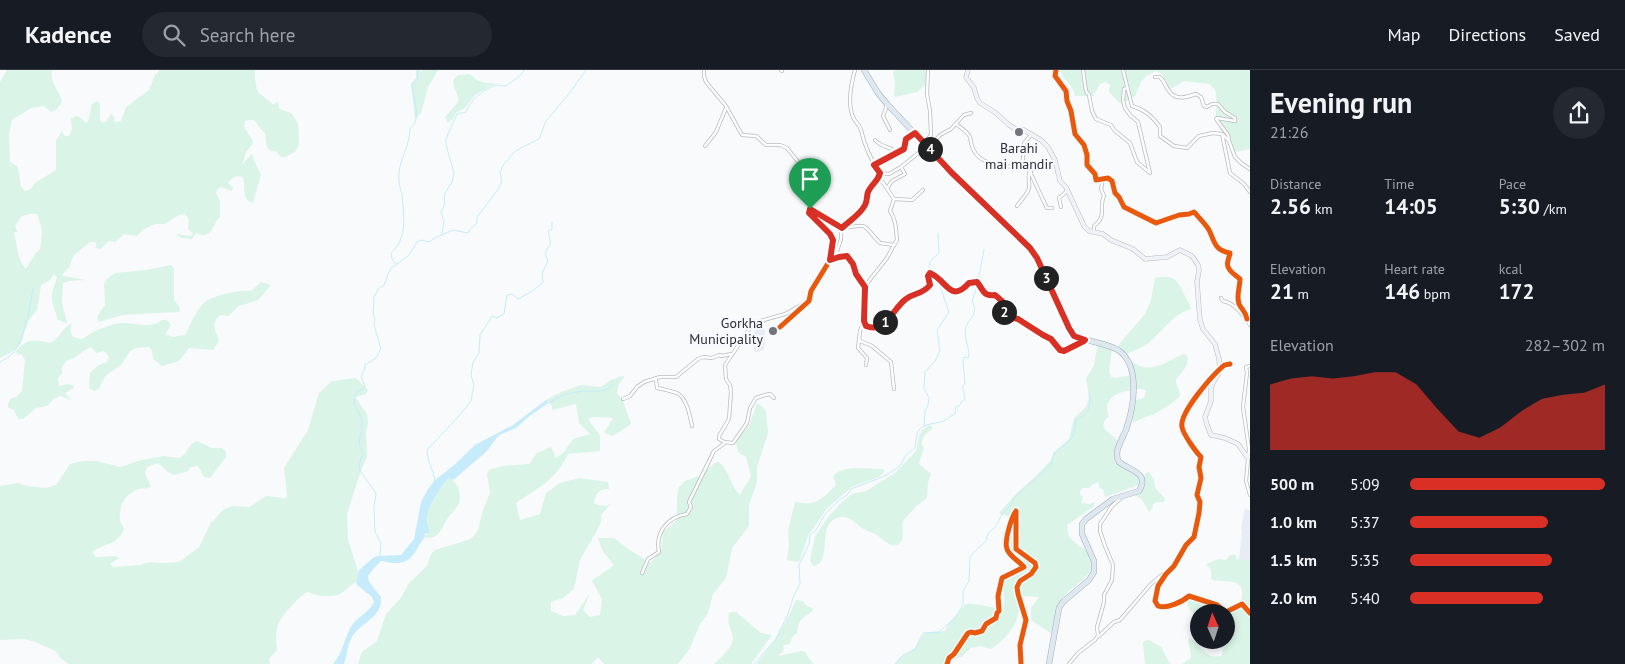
<!DOCTYPE html>
<html lang="en">
<head>
<meta charset="utf-8">
<style>
	:root { --surface:#171b24; --page:#242831; --text:#f1f3f6; --muted:#9ea1a6; --line:#363941; --accent:#d93025 }
	body { margin:0; font-family:"PT Sans",sans-serif; background:var(--page); color:var(--text); height:100vh; display:flex; flex-direction:column; font-size:19px; white-space:nowrap }
	* { box-sizing:border-box; margin:0 }
	p { font-size:16px; color:var(--muted) }
	.icon { flex:none; width:28px; height:28px; fill:none; stroke:currentColor; stroke-width:2; stroke-linecap:round; stroke-linejoin:round }
	.map { position:relative; flex:1; overflow:hidden }
	.drawer { display:flex; flex-direction:column; background:var(--surface); width:375px }
	.drawer>* { flex:none }
	.needle { width:32px; rotate:357deg }
	.fabs { position:absolute; left:1190px; top:534px; display:grid; gap:10px }
	.fabs a { display:grid; place-items:center; width:45px; height:45px; border-radius:50%; background:var(--surface); box-shadow:0 2px 8px #0003; font-size:25px }
	.pin { position:absolute; display:grid; place-items:center; width:42px; height:42px; color:#fff; margin:-51px -21px; border-radius:50% 50% 50% 0; rotate:-45deg; box-shadow:0 0 5px #0007 }
	.pin .icon { rotate:45deg }
	.km { position:absolute; width:25px; height:25px; margin:-12px; border-radius:50%; background:#222; color:#fff; font-size:14px; line-height:25px; text-align:center }
	.round { display:grid; place-items:center; flex:none; width:52px; height:52px; border-radius:26px; background:var(--page) }
	.headline { display:flex; align-items:center; justify-content:space-between; height:85px; padding:0 20px }
	h1 { font-size:28px; font-weight:800; line-height:38px }
	.metrics { display:grid; grid-template-columns:repeat(3,1fr); gap:8px; height:85px; padding:5px 20px }
	.metrics div { display:grid; align-content:center }
	.metrics b { font-size:21px; font-weight:800 }
	.metrics small { font-size:14px; font-weight:400 }
	.metrics p { font-size:14px }
	.chart { height:140px; padding:10px 20px }
	.chart p { display:flex; justify-content:space-between }
	.chart svg { width:100%; height:90px; margin-top:5px; fill:var(--accent); opacity:.7 }
	ul { padding:0 20px; list-style:none; font-size:16px }
	li { display:grid; grid-template-columns:80px 60px 1fr; align-items:center; height:38px }
	li i { height:12px; border-radius:6px; background:var(--accent) }
	header { display:flex; align-items:center; gap:30px; box-sizing:border-box; height:70px; padding:0 25px; background:var(--surface); border-bottom:1px solid var(--line) }
	header strong { font-size:24px }
	nav { display:flex; gap:28px; margin-inline-start:auto; font-size:18px }
	.search { width:350px; height:45px; background:var(--page); display:flex; align-items:center; gap:12px; box-sizing:border-box; padding:0 18px; border-radius:28px; color:var(--muted); font-size:19px }
	main { display:flex; flex:1; min-height:0 }
	.map>svg:first-child { display:block }
	.built { fill:#e8ecf4 }
	.green { fill:#daf4e7; fill-rule:evenodd }
	.water { fill:#c6ecfb }
	.lines { fill:none; stroke-linecap:round; stroke-linejoin:round }
	.stream { stroke:#c6ecfb; stroke-width:1 }
	.minor-casing { stroke:#babbbd; stroke-width:4 }
	.secondary-casing { stroke:#babbbd; stroke-width:5 }
	.primary-casing { stroke:#9eaebc; stroke-width:6 }
	.minor { stroke:#fefeff; stroke-width:2.5 }
	.secondary { stroke:#eff3f8; stroke-width:4 }
	.primary { stroke:#dfe8ef; stroke-width:5 }
	.cycleway-casing { stroke:#f6f9fe; stroke-width:8 }
	.cycleway { stroke:#e8590c; stroke-width:5 }
	.route-casing { stroke:#fff; stroke-width:10 }
	.route { stroke:#d93025; stroke-width:6 }
	.poi-dot { fill:#747579; stroke:#f6f9fe; stroke-width:2 }
	.labels { text-anchor:middle; stroke-width:4; stroke-linejoin:round; paint-order:stroke }
	.poi-label { font-size:14px; fill:#2d2e32; stroke:#f6f9fe }
</style>
</head>
<body>
<header>
<strong>Kadence</strong>
<div class="search"><svg class="icon" aria-label="search" viewBox="0 0 24 24"><circle cx="10" cy="10" r="6"/><path d="M15 15l6 6"/></svg>Search here</div>
<nav><a>Map</a><a>Directions</a><a>Saved</a></nav>
</header>
<main>
<div class="map">
<svg width="1250" height="594" viewBox="0 0 1250 594">
	<rect width="100%" height="100%" fill="#f8fafc"/>
	<!-- built -->
	<g class="built">
		<polygon points="759,255 765,260 765,272 764,279 758,282 755,282 751,269 754,264 755,257"/>
		<polygon points="1245,439 1250,441 1250,491 1239,490 1242,461 1241,457"/>
	</g>
	<!-- green -->
	<g class="green">
		<path d="M7 0H52C49 14 60 20 62 32L56 40 51 42 44 36 31 38 12 50 9 64 10 92 18 97 21 117 25 121 31 119 35 113 56 100V71L62 61 65 66H69L72 59 71 49 76 46 81 48 85 52H88L92 34 97 31 100 33V51L103 53 106 51 111 44 114 47V51L117 52 121 51 126 37 149 20 155 5 160 0H255C255 6 255 20 260 24 265 28 269 30 273 35L278 31 279 39 291 43 298 53 299 75 297 78 295 82 285 87H281L276 81H271C264 76 267 70 265 63 264 61 261 60 260 58 254 51 257 48 245 51L244 57 253 71 252 75 246 82 242 95 252 84 255 93 261 105 253 133C241 130 246 117 243 108 238 104 231 108 228 113L233 118 232 121 221 117 217 120 216 123 220 131V147C214 151 214 164 204 165 201 165 199 164 196 163L192 169 181 168 176 164 190 166 193 164 192 162 188 159 189 150 185 144 179 145 165 154H155L144 159 137 166 124 164 115 172 109 171 100 179 96 178V172H90L75 184 72 189 70 196 62 205 64 206 85 210 69 211 63 213 62 234 67 252 66 253 57 249C57 243 53 237 52 230 51 222 55 215 57 207L54 204 50 210 41 215 37 240 28 251 21 274 9 284 0 288V12ZM30 144H37L41 155 42 165 40 179 35 184 26 199C17 189 17 175 14 162H17L15 156 22 146Z"/>
		<polygon points="416,0 421,1 423,0 438,0 428,17 421,43 415,49 411,14 416,8"/>
		<polygon points="896,0 927,0 925,15 917,22 895,27 894,25 895,13 893,2"/>
		<path d="M1060 0H1250V79L1235 82 1231 75 1230 69 1222 63 1215 48C1217 44 1217 26 1215 20 1214 18 1211 16 1210 14L1184 11C1171 19 1167 25 1162 4L1156 1 1146 6 1141 12 1135 26 1121 34 1109 22 1110 15 1106 12 1100 14 1093 26H1075C1074 15 1063 11 1060 0Z"/>
		<path d="M469 4C474 6 475 10 479 11 485 14 491 12 496 14L490 16 475 25 464 39 457 42 452 50 448 53 445 47 458 32C459 23 453 19 453 10L458 5Z"/>
		<polygon points="171,195 174,199 174,230 180,238 179,242 122,245 99,252 97,247 105,235 104,214 106,210 115,203 146,200"/>
		<path d="M1155 208C1170 206 1176 206 1182 220 1185 228 1189 230 1191 239 1172 244 1162 263 1147 274 1140 279 1132 281 1125 285L1117 277 1145 244 1151 230Z"/>
		<path d="M261 212 271 215 258 230 239 236 228 246 220 245C211 252 215 261 219 271L213 280 189 278 179 291 162 296 153 289 152 280 149 277 136 278 130 281 121 295 105 306 99 319 94 321 89 318 90 303 97 296 107 292 109 287 104 281 96 283 91 277C81 281 76 289 66 291L62 297V303L58 308 59 316 68 314 74 316V318L65 323 71 330 60 326 54 329 47 336 36 338 23 349H18L14 340 8 338V334L10 329 16 327 22 321 25 290 22 285 15 283C25 268 34 269 50 273 60 268 62 258 72 253L70 260 73 267 82 269C92 262 103 257 115 254 131 250 148 261 162 250H167L171 255 165 264 173 267 185 265C190 256 195 242 203 234 213 225 238 220 251 221Z"/>
		<path d="M1098 274 1112 278 1109 301 1111 307 1115 308 1133 305 1132 321C1118 320 1101 330 1109 346 1095 359 1110 361 1118 371L1114 386C1122 400 1133 398 1140 409L1139 415 1105 427 1103 419 1099 418V412L1093 414 1089 418H1083L1080 421V424L1083 427 1081 433 1090 434 1095 432 1093 437 1067 455 1068 464 1070 468 1079 476 1085 479 1094 494C1088 510 1071 516 1062 529 1055 539 1054 553 1052 564L1031 550V538L1039 527 1023 526 1020 529C1021 551 1008 568 991 579L980 576 971 578 963 586 951 591V594H896L900 587 914 580 923 565 926 563 945 561 949 553 966 534C979 532 992 540 1004 537 1005 516 999 511 1019 498 1017 492 1014 490 1009 485 996 474 1004 460 1010 447L999 443 1016 424 1038 404 1050 391 1054 382 1069 369 1074 348C1076 345 1081 343 1083 340 1092 332 1088 319 1086 309L1094 295Z"/>
		<path d="M1183 284 1187 285C1190 296 1182 301 1176 310 1176 316 1180 320 1180 326 1173 333 1165 338 1156 343 1149 347 1141 347 1134 353L1131 346 1135 330 1144 328 1146 321 1142 319H1134C1135 305 1135 302 1128 289 1133 292 1138 296 1143 297 1156 300 1172 289 1183 284Z"/>
		<path d="M625 305 618 316 617 323 623 331 631 354 613 366 604 363 613 348 594 347 588 349 600 366V381L568 384C555 411 539 417 516 433L520 450 540 444 546 423 560 413 579 408 608 412 609 419C599 418 595 424 594 433 600 436 604 437 611 434L601 445V452L597 460 580 490 574 519 563 528 551 532V541L563 546 575 545 590 523 583 540 590 547 600 545 602 529 592 511 614 495 603 482 598 468H614L631 481 645 489 647 492 651 493 661 479 663 462 677 450V425L679 417 685 411 699 406 716 392H719C730 401 730 416 740 425L751 406 746 387 738 382 736 373 738 367 749 356 757 333 763 337 766 342 768 363 757 397V412L749 435V456L732 478 726 508 713 524 708 543 699 556 690 578 678 594H604L598 587 592 594H358L362 582 377 571 386 544 400 529 410 512 427 496 431 484 435 480 468 470 473 467 478 460 483 440 490 423 487 404 489 400 503 396 529 394 537 383 551 377 556 388 564 382 573 369 590 364 579 353 576 334 552 340V336L546 330 561 322 581 315 601 317 611 310Z"/>
		<path d="M356 308 368 320 366 324 355 327 367 344 368 353 366 361 367 387 361 400 347 444 348 470 359 504 358 510 340 524 333 526H320L307 522C299 527 281 545 278 555 275 563 276 572 277 580L269 589 270 594H69L59 587 56 581 35 572 25 569 0 570V416L18 413 26 416 46 418 56 415 70 394 83 391H96L121 397 138 391 163 386 179 388 185 384 191 374 197 371 212 378H222L226 382V387L210 408 204 407 198 396 190 397 188 401 174 405 168 402 158 393 147 397 145 403 151 417C146 419 143 418 139 419 122 424 114 445 124 459 116 477 105 472 93 482L94 485 96 487 115 486 119 488 110 494 113 497 140 495 150 492 161 493 179 492 199 477 211 453 224 439 232 436 249 437 266 426 277 427 285 429 287 425 284 398 308 360 319 323 332 311Z"/>
		<path d="M930 355 933 358C928 362 922 366 922 372 922 379 924 374 923 381 922 386 920 389 919 394L931 404 928 412 927 428 916 436 903 451C902 457 904 464 902 470 895 483 883 469 877 465 872 462 867 461 862 458 856 454 851 447 843 447 813 448 835 494 813 496L810 490 815 466 829 446 840 434 852 424 866 421 895 403 916 381 919 367 922 360Z"/>
		<path d="M855 398 883 399 885 401 879 407 852 417 827 438 808 466 799 492 787 490 789 476 788 461 795 432C798 432 800 433 803 433 817 436 827 424 836 415L833 406C840 399 845 399 855 398Z"/>
		<polygon points="1149,402 1154,410 1155,418 1165,428 1164,432 1157,432 1153,434 1152,439 1149,442 1142,430 1134,424 1144,411 1145,403"/>
		<path d="M449 408C458 412 463 427 458 435 455 440 451 444 448 448 441 457 441 468 427 468L423 465 428 464 427 443 440 418Z"/>
		<path d="M1230 485H1236V489L1250 491V594H1182L1191 588C1192 580 1187 575 1189 568 1201 572 1203 590 1222 586L1223 578 1213 570H1226V542H1199V550C1192 540 1183 538 1190 525L1198 526 1219 533 1226 538 1241 533C1247 507 1231 513 1213 510L1211 508V500L1206 494 1218 489 1226 490Z"/>
		<path d="M796 530 803 531 805 535 814 539C804 550 799 545 797 563L792 567 790 574 783 575 784 580 778 586 802 581 805 582 813 594H756C774 572 785 556 796 530Z"/>
		<path d="M732 542H736L761 563 772 565 751 594H714C720 589 734 576 733 568 731 557 727 555 729 543Z"/>
		<polygon points="1149,570 1161,577 1170,594 1145,594 1143,573 1144,571"/>
	</g>
	<!-- water -->
	<path class="water" d="M546 330 548 333 527 348 516 358 499 365 486 382 453 410 449 408C443 413 427 438 427 447 426 452 429 458 429 463L424 464 425 467C414 479 415 494 393 493 389 493 386 491 381 491L374 498 368 506 369 512 381 527C383 548 361 552 352 567 347 575 347 586 344 594H333C344 581 344 568 352 555 359 545 368 544 374 532L372 527 356 514 359 500 373 488 377 486 401 485 414 469 421 432 428 419 435 410 453 396 475 375 513 355Z"/>
	<g class="lines">
		<!-- stream -->
		<g class="stream">
			<path d="M442 164 444 151 441 142 445 134 444 125 452 112 454 103 446 75V69L457 44 466 42C469 31 486 17 497 15 500 15 503 16 506 16L522 4 524 0"/>
			<path d="M396 194 392 189 391 183C409 167 403 144 402 123L401 121C393 95 409 83 410 59 411 57 414 55 415 52 419 46 413 22 412 15L417 10 418 0"/>
			<polyline points="929,200 930,191 939,183 938,163"/>
			<polyline points="978,211 984,180"/>
			<path d="M0 292C4 289 10 287 13 283 24 270 31 235 33 218"/>
			<path d="M548 333C557 328 567 323 577 322 593 319 601 326 614 314"/>
			<polyline points="924,355 925,341 928,335 929,328 924,318 925,302 935,291 940,281 937,260 949,242 940,216 931,205"/>
			<path d="M435 412C434 400 427 391 427 380L458 347 471 331 474 315 471 305 473 292 479 283 480 265 492 246 497 248 504 244 507 225 512 224 518 229 534 220 543 212 542 203 548 191 545 183 551 173 548 161 552 159V152"/>
			<path d="M380 485 381 473 375 462 374 437 376 423 360 401 359 395 363 384C355 369 363 367 362 353 361 339 350 340 356 323L362 320 365 316 361 306 364 301 365 295 376 288 381 279 374 255 375 250 373 243 374 227 379 218 384 215 390 199 408 186 417 172 421 170 429 172 435 168 453 160 468 163C470 158 474 157 477 153V147L497 121 502 112 500 103 502 97 515 81 539 69 546 51 568 25 586 0"/>
			<path d="M754 594 776 569 788 544 794 525 800 514 799 495 809 474 810 465 816 460 825 444 839 430 847 425 851 419 885 406 900 396 906 385 915 378C917 360 917 356 936 353 939 352 942 352 944 351 948 349 950 346 955 344L956 337 960 335 962 331 965 329C965 324 962 321 963 316L965 314 963 291 964 287 968 288 969 285C969 277 963 264 966 257 970 247 979 244 972 231L978 214"/>
			<path d="M895 594 903 585 915 579 923 563 939 562 955 548 963 535V521L969 511 970 487 974 482 986 471 988 464 996 456 1002 444 1012 434 1014 428 1052 394 1054 384 1072 368 1075 359 1076 350C1089 345 1092 336 1089 323"/>
		</g>
		<defs>
			<g id="minor">
				<path d="M704 0V6L706 12 726 36 742 65 756 66 766 75H780L787 78 804 99 809 122 810 139 842 158C872 154 861 154 880 173L894 175 897 170C896 160 896 149 890 141L894 129 884 114 879 109"/>
				<polyline points="781,0 782,1"/>
				<path d="M1056 0 1055 6 1066 21 1067 31 1071 41 1075 64 1084 75 1087 85V95L1095 104 1096 110 1108 108 1112 111 1115 123 1119 127 1124 137 1156 153 1179 145 1189 144 1194 142 1196 144C1200 149 1206 155 1209 160 1215 172 1214 180 1230 183 1230 186 1228 188 1228 191 1225 199 1235 205 1240 209 1240 217 1236 226 1239 234 1242 240 1245 240 1247 249"/>
				<polyline points="1083,0 1086,21 1089,25 1092,41 1096,49 1111,55 1114,60 1130,73 1137,92 1150,103"/>
				<path d="M1123 0 1132 36C1145 40 1152 46 1160 57V66L1174 76 1187 78 1199 66 1213 63 1222 64 1229 71 1235 87 1241 93 1250 99"/>
				<path d="M1155 7H1160C1165 12 1165 16 1169 21 1176 31 1187 27 1196 24L1201 27 1204 36 1207 37 1212 34H1218L1225 42 1235 48V51L1217 48 1216 49 1228 65 1229 69"/>
				<polyline points="1127,18 1124,19 1123,30 1125,38 1130,45 1138,52 1150,103"/>
				<polyline points="887,35 883,46 890,60"/>
				<path d="M956 54C960 57 968 62 970 67 971 71 971 75 973 79 981 96 1002 96 1018 97 1027 88 1021 83 1024 73L1031 65"/>
				<polyline points="1222,64 1230,103 1244,114 1250,122"/>
				<path d="M875 70C881 77 890 77 898 82"/>
				<polyline points="924,73 931,65 930,41 927,24 928,0"/>
				<polyline points="705,76 716,62 726,38"/>
				<polyline points="929,78 940,65 951,59 964,45 971,43"/>
				<polyline points="874,95 904,79 906,69 914,64"/>
				<polyline points="1020,96 1033,92 1035,93 1031,100 1031,104 1045,134 1047,138 1052,138"/>
				<polyline points="880,103 889,104 901,97"/>
				<polyline points="887,118 892,111 905,104 901,97 926,77"/>
				<polyline points="894,129 912,130 923,120"/>
				<path d="M1017 136C1021 130 1027 125 1029 118 1030 112 1027 107 1030 101"/>
				<polyline points="1061,137 1059,128 1066,122 1066,119"/>
				<polyline points="810,139 809,143 829,164 833,171 830,190"/>
				<path d="M1094 162V156C1108 145 1098 139 1104 126L1101 119 1102 115 1101 109"/>
				<path d="M835 187 841 169V160C848 151 861 145 866 135 868 130 866 124 869 119 873 113 878 111 880 103 870 89 865 77 861 60 860 55 855 52 853 47 847 32 851 14 855 0"/>
				<polyline points="865,216 887,188 894,175"/>
				<path d="M1221 228 1223 231C1235 233 1243 245 1250 255"/>
				<polyline points="864,251 860,261 858,278 867,288 866,295"/>
				<path d="M780 257 809 231 811 221 830 190 839 187 847 186 853 195 856 204 865 217 864 251 868 257C889 259 892 240 905 229 914 222 921 226 929 215V206L930 203C948 209 949 234 969 213L977 212C983 219 983 227 995 225L1002 231 1005 246 1018 249 1037 260 1043 265 1051 269 1060 280 1064 281 1084 271"/>
				<polyline points="859,269 860,271 872,276 891,292 894,319"/>
				<polyline points="1250,296 1246,297 1247,303 1243,337 1249,379 1246,411 1250,425"/>
				<polyline points="1221,299 1223,296 1230,294"/>
				<path d="M1217 303C1207 315 1178 341 1182 358 1183 365 1196 381 1201 387L1199 397 1201 408 1197 425 1200 432 1199 443 1194 467 1186 475 1174 496 1166 504 1158 516 1155 531 1158 536C1167 539 1182 532 1189 526L1217 535 1226 542 1242 534 1250 543"/>
				<path d="M654 309 656 310 657 318C663 319 671 321 677 323 687 328 690 346 692 356"/>
				<polyline points="774,328 770,324 765,325 756,328 750,338 747,353 733,373 724,372 719,369 719,366 729,349 731,322 730,315 726,309 725,295 752,255 757,252 785,244 805,233"/>
				<polyline points="623,329 630,326 637,317 644,312 660,307 676,307 698,289 703,287 712,288 719,285 722,286 731,284"/>
				<path d="M642 503 648 489 659 482C655 463 667 447 687 444L691 437 689 432 714 381 725 373"/>
				<polyline points="1099,566 1114,552 1120,550 1151,514 1163,504 1166,504"/>
				<path d="M947 594 949 588 954 584 968 563 971 562 975 563 982 561 986 554 996 548 997 543 999 541 998 526 1002 508 1024 497C1019 491 1009 486 1007 479 1004 472 1011 448 1016 441V479L1035 493 1036 497 1031 504 1020 511 1017 517 1018 524 1026 550 1020 575 1021 594"/>
				<polyline points="1069,594 1078,583 1095,570 1098,566 1097,557 1104,532 1104,525 1112,510 1113,495 1105,476 1100,461 1100,454 1112,436 1120,429"/>
			</g>
			<polyline id="secondary" points="968,0 966,7 974,18 977,28 980,33 996,43 1009,55 1016,59 1024,60 1041,70 1048,77 1055,90 1060,111 1066,117 1084,156 1089,161 1103,164 1111,170 1133,179 1145,189 1167,187 1180,180 1192,186 1198,195 1199,200 1197,212 1200,250 1203,259 1215,274 1219,289 1220,300 1211,317 1211,331 1205,347 1207,355 1211,365 1225,368 1238,374 1247,387 1250,387"/>
			<path id="primary" d="M864 0 878 23 887 34 951 102 1030 178 1037 188 1072 263 1077 267C1090 272 1106 273 1118 280 1141 295 1134 337 1126 360 1122 370 1113 382 1119 392 1131 401 1150 403 1139 421L1113 429 1086 449 1082 454V464L1094 491V502L1089 510 1063 532 1059 538 1049 594"/>
		</defs>
		<!-- minor casing -->
		<use href="#minor" class="minor-casing"/>
		<!-- secondary casing -->
		<use href="#secondary" class="secondary-casing"/>
		<!-- primary casing -->
		<use href="#primary" class="primary-casing"/>
		<!-- minor -->
		<use href="#minor" class="minor"/>
		<!-- secondary -->
		<use href="#secondary" class="secondary"/>
		<!-- primary -->
		<use href="#primary" class="primary"/>
		<defs>
			<g id="cycleway">
				<path d="M1056 0 1055 6 1066 21 1067 31 1071 41 1075 64 1084 75 1087 85V95L1095 104 1096 110 1108 108 1112 111 1115 123 1119 127 1124 137 1156 153 1179 145 1189 144 1194 142 1196 144C1200 149 1206 155 1209 160 1215 172 1214 180 1230 183 1230 186 1228 188 1228 191 1225 199 1235 205 1240 209 1240 217 1236 226 1239 234 1242 240 1245 240 1247 249"/>
				<path d="M780 257 809 231 811 221 830 190 839 187 847 186 853 195 856 204 865 217 864 251 868 257C889 259 892 240 905 229 914 222 921 226 929 215V206L930 203C948 209 949 234 969 213L977 212C983 219 983 227 995 225L1002 231 1005 246 1018 249 1037 260 1043 265 1051 269 1060 280 1064 281 1085 270"/>
				<path d="M1230 294C1226 295 1225 294 1222 297 1212 306 1179 343 1182 357 1183 364 1196 382 1201 387L1199 397 1201 408 1197 425 1200 432 1199 443 1194 467 1186 475 1174 496 1166 504 1158 516 1155 531 1158 536C1167 539 1182 532 1189 526L1217 535 1226 542 1242 534 1250 543"/>
				<path d="M947 594 949 588 954 584 968 563 971 562 975 563 982 561 986 554 996 548 997 543 999 541 998 526 1002 508 1024 497C1019 491 1009 486 1007 479 1004 472 1011 448 1016 441V479L1035 493 1036 497 1031 504 1020 511 1017 517 1018 524 1026 550 1020 575 1021 594"/>
			</g>
		</defs>
		<!-- cycleway casing -->
		<use href="#cycleway" class="cycleway-casing"/>
		<!-- cycleway -->
		<use href="#cycleway" class="cycleway"/>
	</g>
	<g class="lines">
		<defs>
			<path id="route" d="M915 63 951 102 1030 178 1037 188 1069 258 1074 266 1085 270 1084 271 1064 281 1060 280 1051 269 1043 265 1018 249 1005 246 1002 231 995 225C983 227 983 219 977 212L969 213C950 234 947 210 930 203L928 206 930 215C922 225 915 222 906 229 893 238 886 264 866 256L864 251 865 217 856 204 853 194 847 186 839 187 830 190 833 170 830 164 809 143 810 139 842 158C850 150 860 145 865 135 868 130 866 124 869 120 873 113 878 111 880 103L874 95 904 79 906 69Z"/>
		</defs>
		<!-- route casing -->
		<use href="#route" class="route-casing"/>
		<!-- route -->
		<use href="#route" class="route"/>
	</g>
	<!-- markers -->
	<g class="poi-dot">
		<circle cx="1019" cy="62" r="5"/>
		<circle cx="773" cy="261" r="5"/>
	</g>
	<g class="labels">
		<!-- poi labels -->
		<g class="poi-label">
			<text x="1019" y="83">Barahi<tspan x="1019" dy="16">mai mandir</tspan></text>
			<text x="763" y="258" text-anchor="end">Gorkha<tspan x="763" dy="16">Municipality</tspan></text>
		</g>
	</g>
</svg>
<div class="fabs">
<a><svg class="needle" viewBox="-14 -14 28 28"><path d="M0-13l5 13h-10z" fill="#e53935"/><path d="M0 13l5-13h-10z" fill="#9ea1a6"/></svg></a>
</div>
<div class="pin" style="left:810px;top:139px;background:#1e9e55"><svg class="icon" aria-label="arrive" viewBox="0 0 24 24"><path d="M6 21V4h12l-3 4 3 4H6"/></svg></div>
<b class="km" style="left:885px;top:252px">1</b>
<b class="km" style="left:1004px;top:242px">2</b>
<b class="km" style="left:1046px;top:208px">3</b>
<b class="km" style="left:930px;top:79px">4</b>
</div>
<section class="drawer">
<div class="headline"><div><h1>Evening run</h1><p>21:26</p></div><a class="round"><svg class="icon" aria-label="share" viewBox="0 0 24 24"><path d="M12 15V3M7 8l5-5 5 5M5 13v7h14v-7"/></svg></a></div>
<div class="metrics">
<div><p>Distance</p><b>2.56<small> km</small></b></div>
<div><p>Time</p><b>14:05</b></div>
<div><p>Pace</p><b>5:30<small> /km</small></b></div>
</div>
<div class="metrics">
<div><p>Elevation</p><b>21<small> m</small></b></div>
<div><p>Heart rate</p><b>146<small> bpm</small></b></div>
<div><p>kcal</p><b>172</b></div>
</div>
<div class="chart"><p><span>Elevation</span>282–302 m</p>
<svg viewBox="0 0 160 44" preserveAspectRatio="none"><path d="M0 44V12L10 9L20 8L30 9L40 8L50 6L60 6L70 12L80 24L90 35L100 38L110 33L120 25L130 19L140 17L150 16L160 12V44z"/></svg>
</div>
<ul>
<li><b>500 m</b>5:09<i style="width:100%"></i></li>
<li><b>1.0 km</b>5:37<i style="width:71%"></i></li>
<li><b>1.5 km</b>5:35<i style="width:73%"></i></li>
<li><b>2.0 km</b>5:40<i style="width:68%"></i></li>
</ul>
</section>
</main>
</body>
</html>
